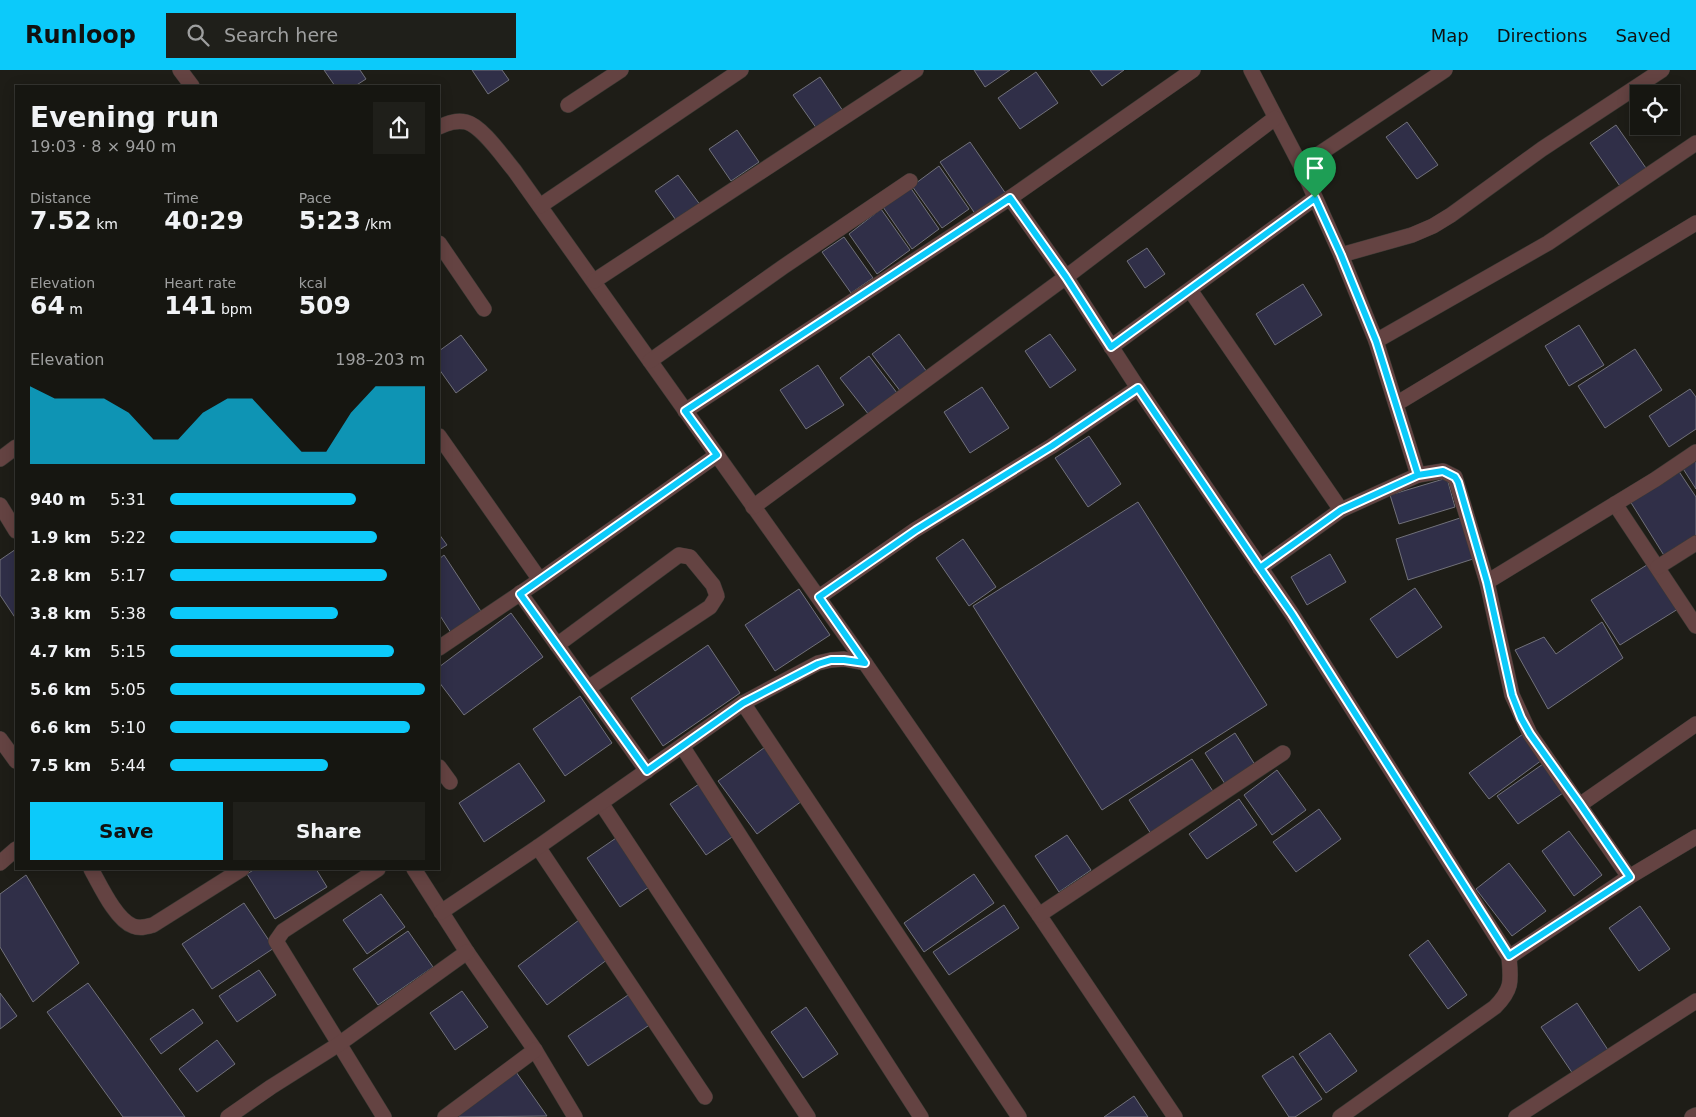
<!DOCTYPE html>
<html lang="en">
<head>
<meta charset="utf-8">
<style>
	:root { --surface:#161611; --page:#1f1f1a; --text:#f1f3f6; --muted:#9e9f9f; --line:#353531; --accent:#0ccafa }
	body { margin:0; font-family:"DejaVu Sans",sans-serif; background:var(--page); color:var(--text); height:100vh; display:flex; flex-direction:column; font-size:19px; white-space:nowrap }
	* { box-sizing:border-box; margin:0 }
	p { font-size:16px; color:var(--muted) }
	.icon { flex:none; width:28px; height:28px; fill:none; stroke:currentColor; stroke-width:2; stroke-linecap:round; stroke-linejoin:round }
	.map { position:relative; flex:1; overflow:hidden }
	.details { position:absolute; left:15px; top:15px; width:425px; height:785px; display:flex; flex-direction:column; background:var(--surface); border-radius:0px; box-shadow:0 2px 12px #0003,0 0 0 1px var(--line) }
	.details>* { flex:none }
	.controls { position:absolute; left:1630px; top:15px; display:grid; gap:10px }
	.controls a { display:grid; place-items:center; width:50px; height:50px; border-radius:0px; background:var(--surface); box-shadow:0 2px 12px #0003,0 0 0 1px var(--line); font-size:25px }
	.pin { position:absolute; display:grid; place-items:center; width:42px; height:42px; color:#fff; margin:-51px -21px; border-radius:50% 50% 50% 0; rotate:-45deg; box-shadow:0 0 5px #0007 }
	.pin .icon { rotate:45deg }
	.round { display:grid; place-items:center; flex:none; width:52px; height:52px; border-radius:0px; background:var(--page) }
	.overview { display:flex; align-items:center; justify-content:space-between; height:85px; padding:0 15px }
	h1 { font-size:28px; font-weight:700; line-height:38px }
	.metrics { display:grid; grid-template-columns:repeat(3,1fr); gap:8px; height:85px; padding:5px 15px }
	.metrics div { display:grid; align-content:center }
	.metrics b { font-size:25px; font-weight:700 }
	.metrics small { font-size:14px; font-weight:400 }
	.metrics p { font-size:14px }
	.chart { height:140px; padding:10px 15px }
	.chart p { display:flex; justify-content:space-between }
	.chart svg { width:100%; height:90px; margin-top:5px; fill:var(--accent); opacity:.7 }
	.action { display:flex; gap:10px; margin-top:auto; padding:10px 15px }
	.action a { flex:1; height:58px; border-radius:0px; background:var(--accent); color:#111; font-size:20px; font-weight:700; line-height:58px; text-align:center }
	.action a+a { background:var(--page); color:var(--text) }
	ul { padding:0 15px; list-style:none; font-size:16px }
	li { display:grid; grid-template-columns:80px 60px 1fr; align-items:center; height:38px }
	li i { height:12px; border-radius:6px; background:var(--accent) }
	header { display:flex; align-items:center; gap:30px; box-sizing:border-box; height:70px; padding:0 25px; background:var(--accent); color:#111 }
	header strong { font-size:24px }
	nav { display:flex; gap:28px; margin-inline-start:auto; font-size:18px }
	.search { width:350px; height:45px; background:var(--page); display:flex; align-items:center; gap:12px; box-sizing:border-box; padding:0 18px; border-radius:0px; color:var(--muted); font-size:19px }
	.map>svg:first-child { display:block }
	.building { fill:#302f48; stroke:#71717a }
	.lines { fill:none; stroke-linecap:round; stroke-linejoin:round }
	.minor-casing { stroke:#3b3a34; stroke-width:16 }
	.minor { stroke:#644342; stroke-width:15 }
	.route-casing { stroke:#fff; stroke-width:10 }
	.route { stroke:#0ccafa; stroke-width:6 }
</style>
</head>
<body>
<header>
<strong>Runloop</strong>
<div class="search"><svg class="icon" aria-label="search" viewBox="0 0 24 24"><circle cx="10" cy="10" r="6"/><path d="M15 15l6 6"/></svg>Search here</div>
<nav><a>Map</a><a>Directions</a><a>Saved</a></nav>
</header>
<div class="map">
<svg width="1696" height="1047" viewBox="0 0 1696 1047">
	<rect width="100%" height="100%" fill="#1e1d17"/>
	<!-- building -->
	<g class="building">
		<polygon points="324,0 360,0 366,9 355,16 335,16"/>
		<polygon points="472,0 502,0 509,10 488,24"/>
		<polygon points="974,0 1010,0 985,17"/>
		<polygon points="1090,0 1124,0 1102,16"/>
		<polygon points="1036,2 1058,33 1020,59 998,28"/>
		<polygon points="820,7 843,41 817,59 793,25"/>
		<polygon points="1407,52 1438,95 1417,109 1386,67"/>
		<polygon points="1616,55 1648,101 1622,119 1590,73"/>
		<polygon points="737,60 759,92 731,111 709,79"/>
		<polygon points="970,72 1006,124 976,145 940,92"/>
		<polygon points="939,96 969,139 942,158 912,116"/>
		<polygon points="678,105 701,136 678,153 655,121"/>
		<polygon points="910,117 939,159 912,179 883,137"/>
		<polygon points="881,139 910,180 877,204 849,164"/>
		<polygon points="844,167 873,208 851,223 822,182"/>
		<polygon points="1147,178 1165,204 1145,218 1127,191"/>
		<polygon points="1303,214 1322,245 1275,275 1256,244"/>
		<polygon points="1579,255 1604,295 1569,316 1545,276"/>
		<polygon points="899,264 927,302 901,322 872,284"/>
		<polygon points="1050,264 1076,300 1050,318 1025,281"/>
		<polygon points="461,265 487,300 456,323 439,299 439,281"/>
		<polygon points="1635,279 1662,320 1605,358 1578,316"/>
		<polygon points="869,286 897,323 869,345 840,308"/>
		<polygon points="818,295 844,335 806,359 780,320"/>
		<polygon points="982,317 1009,358 970,383 944,342"/>
		<polygon points="1690,319 1696,327 1696,359 1669,377 1649,346"/>
		<polygon points="1089,366 1121,414 1088,437 1055,388"/>
		<polygon points="1696,388 1696,419 1682,397"/>
		<polygon points="1678,400 1696,427 1696,467 1665,487 1630,431"/>
		<polygon points="1447,408 1455,437 1399,454 1390,425"/>
		<polygon points="1138,432 1267,635 1102,740 973,536"/>
		<polygon points="1463,447 1476,488 1408,510 1396,469"/>
		<polygon points="439,464 447,475 439,480"/>
		<polygon points="963,469 996,517 969,536 936,488"/>
		<polygon points="16,479 16,549 0,525 0,490"/>
		<polygon points="1330,484 1346,512 1307,535 1291,507"/>
		<polygon points="444,485 484,546 453,566 439,544 439,489"/>
		<polygon points="1650,493 1678,539 1620,575 1591,530"/>
		<polygon points="1415,518 1442,557 1397,588 1370,549"/>
		<polygon points="799,519 830,565 775,601 745,555"/>
		<polygon points="511,543 543,587 464,645 439,612 439,597"/>
		<polygon points="1602,552 1623,588 1548,639 1515,580 1544,567 1556,584"/>
		<polygon points="708,575 740,623 663,676 631,628"/>
		<polygon points="580,626 612,673 565,706 533,659"/>
		<polygon points="1235,663 1257,698 1227,717 1205,683"/>
		<polygon points="1523,664 1542,690 1489,729 1469,703"/>
		<polygon points="768,675 806,728 757,764 718,711"/>
		<polygon points="1192,689 1216,726 1153,767 1129,730"/>
		<polygon points="519,693 545,731 484,772 459,733"/>
		<polygon points="1543,694 1563,723 1518,754 1497,726"/>
		<polygon points="1277,700 1306,740 1272,765 1244,725"/>
		<polygon points="699,714 735,765 706,785 670,734"/>
		<polygon points="1239,729 1257,755 1207,789 1189,764"/>
		<polygon points="1319,739 1341,769 1296,802 1273,772"/>
		<polygon points="1569,761 1602,805 1574,826 1542,781"/>
		<polygon points="1067,765 1091,800 1059,822 1035,786"/>
		<polygon points="619,766 652,815 620,837 587,788"/>
		<polygon points="1509,793 1546,841 1512,866 1476,819"/>
		<polygon points="255,799 316,799 327,817 275,849 247,804"/>
		<polygon points="974,804 994,833 924,882 904,853"/>
		<polygon points="26,805 79,893 33,932 0,877 0,824"/>
		<polygon points="381,824 405,857 367,884 343,850"/>
		<polygon points="244,833 274,878 212,919 182,874"/>
		<polygon points="1004,835 1019,858 949,905 933,882"/>
		<polygon points="1640,836 1670,879 1639,901 1609,858"/>
		<polygon points="579,850 608,889 547,935 518,896"/>
		<polygon points="408,861 433,897 378,935 353,899"/>
		<polygon points="1428,870 1467,925 1448,939 1409,885"/>
		<polygon points="259,900 276,925 237,952 219,926"/>
		<polygon points="88,913 185,1047 123,1047 47,942"/>
		<polygon points="462,921 488,957 455,980 430,943"/>
		<polygon points="0,923 17,946 0,959"/>
		<polygon points="631,923 651,954 588,996 568,966"/>
		<polygon points="1577,933 1608,980 1573,1004 1541,957"/>
		<polygon points="806,937 838,984 803,1008 771,962"/>
		<polygon points="193,939 203,953 161,984 150,969"/>
		<polygon points="1330,963 1357,1001 1326,1023 1299,984"/>
		<polygon points="217,970 235,994 197,1022 179,999"/>
		<polygon points="1293,986 1322,1029 1295,1047 1289,1047 1262,1006"/>
		<polygon points="516,1002 547,1046 453,1047"/>
		<polygon points="1134,1026 1148,1047 1104,1047"/>
	</g>
	<g class="lines">
		<defs>
			<g id="minor">
				<polyline points="180,0 192,16"/>
				<polyline points="1251,0 1301,96 1341,185 1376,271 1418,405"/>
				<polyline points="568,35 621,0"/>
				<path d="M439 57C448 53 456 50 466 52 482 56 503 87 514 100L865 593"/>
				<polyline points="1301,96 1445,0"/>
				<path d="M1010 128 1066 207 1138 318 1292 544 1509 887C1511 910 1513 919 1495 937L1340 1047"/>
				<polyline points="540,136 741,0"/>
				<polyline points="439,173 484,239"/>
				<polyline points="1341,185 1412,165 1433,156 1451,145 1542,79 1662,0"/>
				<polyline points="594,211 916,0"/>
				<polyline points="1190,220 1341,440"/>
				<polyline points="1376,271 1548,173 1696,73"/>
				<polyline points="1111,277 1315,128"/>
				<polyline points="650,291 783,197 910,111"/>
				<polyline points="1396,334 1696,153"/>
				<polyline points="685,341 1010,128 1193,0"/>
				<polyline points="439,366 540,510"/>
				<polyline points="0,389 16,377"/>
				<polyline points="1615,434 1696,556"/>
				<polyline points="0,435 16,461"/>
				<polyline points="753,437 1066,207 1275,48"/>
				<polyline points="1658,497 1696,473"/>
				<polyline points="1260,498 1341,440 1418,405 1443,401 1455,407 1487,512 1512,625 1530,664 1629,807"/>
				<polyline points="1487,512 1656,409 1696,382"/>
				<polyline points="520,523 647,701"/>
				<polyline points="819,527 915,460 1052,376 1138,318"/>
				<polyline points="557,575 679,485 690,487 713,515 717,526 710,537 588,618"/>
				<polyline points="439,578 540,510 717,385"/>
				<polyline points="743,633 1019,1047"/>
				<polyline points="0,669 16,691"/>
				<polyline points="682,676 921,1047"/>
				<polyline points="439,697 450,712"/>
				<polyline points="601,733 808,1047"/>
				<polyline points="1581,734 1696,654"/>
				<polyline points="538,777 705,1027"/>
				<polyline points="0,793 16,779"/>
				<path d="M91 799C100 815 116 850 133 856 140 859 146 857 153 855L242 799"/>
				<polyline points="378,799 283,861 276,871 384,1047"/>
				<polyline points="414,799 467,882 535,980 575,1047"/>
				<polyline points="441,842 538,777 743,633 818,593 831,590 844,589 865,593 1039,845 1175,1047"/>
				<polyline points="1039,845 1283,683"/>
				<polyline points="1509,887 1629,807 1696,767"/>
				<polyline points="228,1047 271,1017 339,974 467,882"/>
				<polyline points="445,1047 535,980"/>
				<polyline points="1516,1047 1696,931"/>
				<polyline points="1692,1047 1696,1045"/>
			</g>
		</defs>
		<!-- minor casing -->
		<use href="#minor" class="minor-casing"/>
		<!-- minor -->
		<use href="#minor" class="minor"/>
	</g>
	<g class="lines">
		<defs>
			<polyline id="route" points="1315,128 1111,277 1066,207 1010,128 685,341 717,385 520,524 647,701 743,633 818,594 831,590 844,590 865,593 819,527 916,460 1052,376 1138,318 1260,498 1341,440 1418,405 1443,401 1455,407 1458,412 1487,512 1512,625 1521,648 1530,664 1580,734 1630,807 1509,886 1292,544 1260,498 1341,440 1418,405 1376,271 1341,185 1315,128"/>
		</defs>
		<!-- route casing -->
		<use href="#route" class="route-casing"/>
		<!-- route -->
		<use href="#route" class="route"/>
	</g>
</svg>
<div class="controls">
<a><svg class="icon" aria-label="locate" viewBox="0 0 24 24"><circle cx="12" cy="12" r="6"/><path d="M12 2v4M12 18v4M2 12h4M18 12h4"/></svg></a>
</div>
<div class="pin" style="left:1315px;top:128px;background:#1e9e55"><svg class="icon" aria-label="arrive" viewBox="0 0 24 24"><path d="M6 21V4h12l-3 4 3 4H6"/></svg></div>
<section class="details">
<div class="overview"><div><h1>Evening run</h1><p>19:03 · 8 × 940 m</p></div><a class="round"><svg class="icon" aria-label="share" viewBox="0 0 24 24"><path d="M12 15V3M7 8l5-5 5 5M5 13v7h14v-7"/></svg></a></div>
<div class="metrics">
<div><p>Distance</p><b>7.52<small> km</small></b></div>
<div><p>Time</p><b>40:29</b></div>
<div><p>Pace</p><b>5:23<small> /km</small></b></div>
</div>
<div class="metrics">
<div><p>Elevation</p><b>64<small> m</small></b></div>
<div><p>Heart rate</p><b>141<small> bpm</small></b></div>
<div><p>kcal</p><b>509</b></div>
</div>
<div class="chart"><p><span>Elevation</span>198–203 m</p>
<svg viewBox="0 0 160 44" preserveAspectRatio="none"><path d="M0 44V6L10 12L20 12L30 12L40 19L50 32L60 32L70 19L80 12L90 12L100 25L110 38L120 38L130 19L140 6L150 6L160 6V44z"/></svg>
</div>
<ul>
<li><b>940 m</b>5:31<i style="width:73%"></i></li>
<li><b>1.9 km</b>5:22<i style="width:81%"></i></li>
<li><b>2.8 km</b>5:17<i style="width:85%"></i></li>
<li><b>3.8 km</b>5:38<i style="width:66%"></i></li>
<li><b>4.7 km</b>5:15<i style="width:88%"></i></li>
<li><b>5.6 km</b>5:05<i style="width:100%"></i></li>
<li><b>6.6 km</b>5:10<i style="width:94%"></i></li>
<li><b>7.5 km</b>5:44<i style="width:62%"></i></li>
</ul>
<div class="action"><a>Save</a><a>Share</a></div>
</section>
</div>
</body>
</html>
